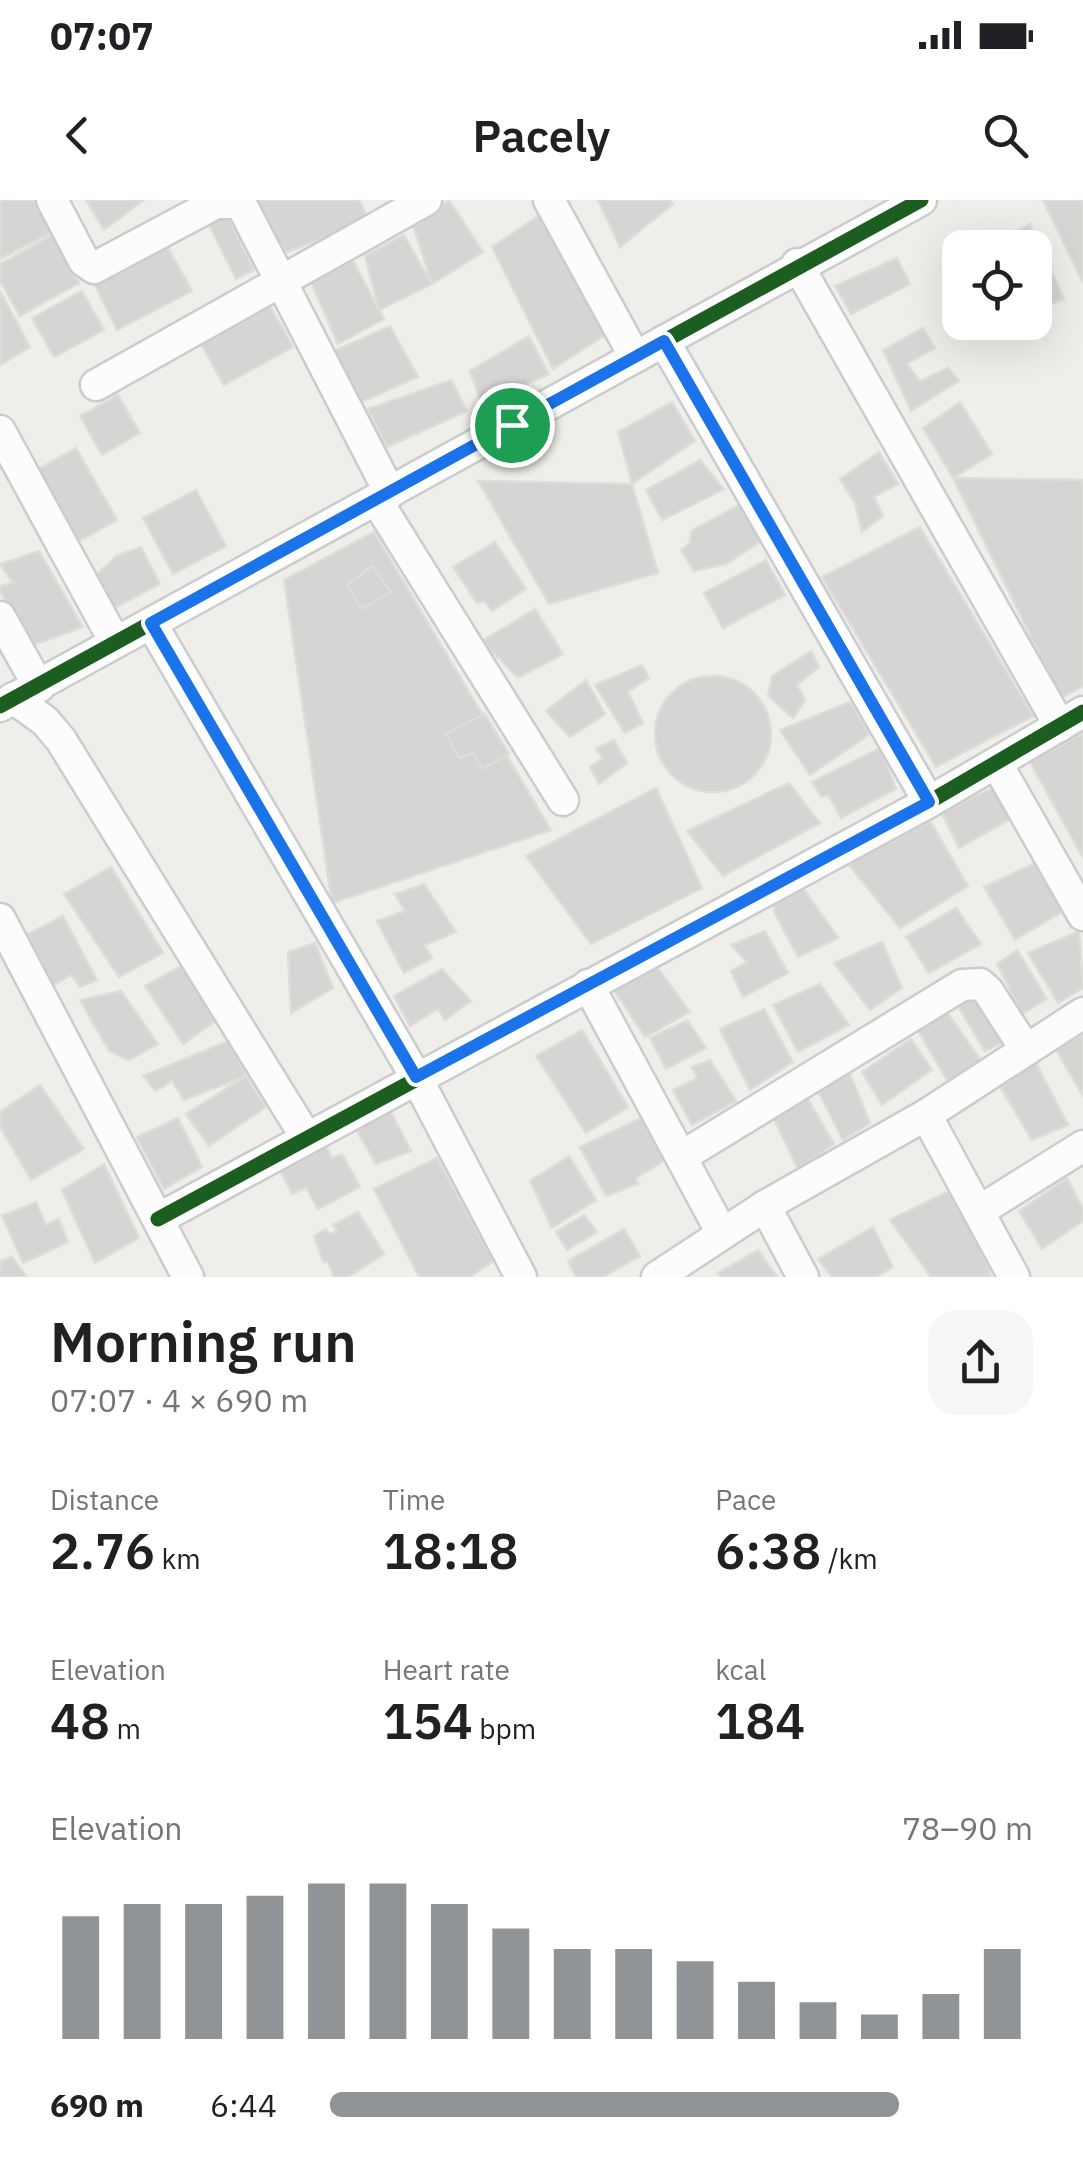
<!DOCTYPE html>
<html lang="en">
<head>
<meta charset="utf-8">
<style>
	:root { --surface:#fff; --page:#f6f6f6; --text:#202124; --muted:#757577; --accent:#919496 }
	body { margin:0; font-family:"IBM Plex Sans",sans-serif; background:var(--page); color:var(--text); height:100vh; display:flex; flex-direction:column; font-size:38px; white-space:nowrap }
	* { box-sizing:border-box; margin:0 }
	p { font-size:32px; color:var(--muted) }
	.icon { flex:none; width:55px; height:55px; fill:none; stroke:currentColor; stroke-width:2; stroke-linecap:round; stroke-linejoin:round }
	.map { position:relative; height:1077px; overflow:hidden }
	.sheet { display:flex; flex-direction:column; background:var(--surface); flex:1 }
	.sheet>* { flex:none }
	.controls { position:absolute; left:942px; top:30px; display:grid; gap:20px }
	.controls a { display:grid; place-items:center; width:110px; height:110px; border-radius:20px; background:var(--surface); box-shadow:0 10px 40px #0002; font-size:50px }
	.pin { position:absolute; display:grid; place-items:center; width:85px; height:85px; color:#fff; margin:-42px; border:5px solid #fff; border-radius:50%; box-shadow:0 2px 10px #0007 }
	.round { display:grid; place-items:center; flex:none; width:105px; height:105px; border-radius:30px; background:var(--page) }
	.overview { display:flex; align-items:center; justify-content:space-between; height:170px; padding:0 50px }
	h1 { font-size:55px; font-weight:600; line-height:75px }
	.metrics { display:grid; grid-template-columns:repeat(3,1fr); gap:15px; height:170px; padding:10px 50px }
	.metrics div { display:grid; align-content:center }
	.metrics b { font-size:50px; font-weight:600 }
	.metrics small { font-size:28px; font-weight:400 }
	.metrics p { font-size:28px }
	.chart { height:280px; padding:20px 50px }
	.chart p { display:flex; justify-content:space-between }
	.chart svg { width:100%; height:180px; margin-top:10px; stroke:var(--accent); stroke-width:6 }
	ul { padding:0 50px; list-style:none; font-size:32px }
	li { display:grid; grid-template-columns:160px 120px 1fr; align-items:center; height:75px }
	li i { height:25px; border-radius:12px; background:var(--accent) }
	.status { display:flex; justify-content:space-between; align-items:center; height:70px; padding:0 50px; background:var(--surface); direction:ltr }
	.status svg { height:28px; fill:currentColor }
	header { display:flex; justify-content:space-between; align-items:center; height:130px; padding:0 50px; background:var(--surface); font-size:45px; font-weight:600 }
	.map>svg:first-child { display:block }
	.building { fill:#d6d5d3; stroke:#deddd9; stroke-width:2.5 }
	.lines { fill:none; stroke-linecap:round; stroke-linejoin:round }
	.minor-casing { stroke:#cbcccc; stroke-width:35 }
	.minor { stroke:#fdfcfc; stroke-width:30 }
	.cycleway-casing { stroke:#fff; stroke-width:21 }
	.cycleway { stroke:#1b5e20; stroke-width:15 }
	.route-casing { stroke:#fff; stroke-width:20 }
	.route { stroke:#1a73e8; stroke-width:12 }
</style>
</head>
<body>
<div class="status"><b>07:07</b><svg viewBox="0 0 49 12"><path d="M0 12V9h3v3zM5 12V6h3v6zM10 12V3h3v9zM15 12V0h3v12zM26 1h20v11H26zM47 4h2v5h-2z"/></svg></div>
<header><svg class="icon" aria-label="back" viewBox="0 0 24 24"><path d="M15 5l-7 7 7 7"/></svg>Pacely<svg class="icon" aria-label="search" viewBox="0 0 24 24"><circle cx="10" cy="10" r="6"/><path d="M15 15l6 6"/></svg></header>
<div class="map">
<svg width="1083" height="1077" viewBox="0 0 1083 1077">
	<rect width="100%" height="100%" fill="#efeeea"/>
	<!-- building -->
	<g class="building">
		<polygon points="0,0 32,0 52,32 0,59"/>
		<polygon points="86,0 144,0 104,30"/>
		<polygon points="252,0 359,0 369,21 282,54"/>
		<polygon points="449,0 483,52 432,84 414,28"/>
		<polygon points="598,0 670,0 673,4 620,47"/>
		<polygon points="1043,0 1083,0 1083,83"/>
		<polygon points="225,12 254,70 236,79 207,21"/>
		<polygon points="541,14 605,135 553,169 492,47"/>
		<polygon points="1030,24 1064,99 1038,110 1035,48 993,44"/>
		<polygon points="52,35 79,83 20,116 0,81 0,64"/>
		<polygon points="404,35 432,84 379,110 365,56"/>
		<polygon points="164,40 192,91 117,130 93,81"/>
		<polygon points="897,58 910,84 851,114 835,86"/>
		<polygon points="353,61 384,119 338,144 311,82"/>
		<polygon points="0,91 30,147 0,165"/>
		<polygon points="82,91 104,130 54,157 32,118"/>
		<polygon points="266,99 293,147 224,185 197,137"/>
		<polygon points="390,126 418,177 357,204 329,153"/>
		<polygon points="923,128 935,148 907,164 920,181 948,168 959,181 911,211 883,150"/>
		<polygon points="529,136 549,174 482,205 470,171"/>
		<polygon points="451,180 467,211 387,247 368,209"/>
		<polygon points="118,195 140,233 102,255 80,216"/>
		<polygon points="672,202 695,241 632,284 618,232"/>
		<polygon points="960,202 992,254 953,278 923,228"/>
		<polygon points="76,248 117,320 76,343 35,271"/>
		<polygon points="879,252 898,284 874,297 883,316 862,332 855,303 840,279"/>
		<polygon points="700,260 724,289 662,320 646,290"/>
		<polygon points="953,278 1083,280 1083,486 1061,498"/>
		<polygon points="478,281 632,284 658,373 549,404"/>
		<polygon points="196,290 226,346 173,374 143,318"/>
		<polygon points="743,303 763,340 726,364 694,371 681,350 690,343 691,331"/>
		<polygon points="920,327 1033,516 936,567 822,377"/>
		<polygon points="374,332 551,630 332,703 284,380"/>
		<polygon points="495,342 526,389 492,411 484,401 477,403 453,367"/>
		<polygon points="141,347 160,384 107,412 89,382 116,356"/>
		<polygon points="39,351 83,427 28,447 0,391 0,386 13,383 0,364"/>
		<polygon points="766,360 785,395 723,428 704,393"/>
		<polygon points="372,366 391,392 362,409 347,385"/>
		<polygon points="535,409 563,454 518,478 482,441"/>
		<polygon points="811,451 819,467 797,485 805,500 793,518 768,496 772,476"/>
		<polygon points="642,465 649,478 628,492 643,523 625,533 595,485"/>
		<circle cx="713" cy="534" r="58"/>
		<polygon points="586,480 605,514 570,537 546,511"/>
		<polygon points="850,502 870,534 810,575 780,530"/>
		<polygon points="485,514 509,554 482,569 473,553 459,558 446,534"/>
		<polygon points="1083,533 1083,658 1030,562"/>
		<polygon points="614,540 627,563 599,584 590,567 603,558 596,549"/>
		<polygon points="880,548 896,589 841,618 828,595 821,597 812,582"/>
		<polygon points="789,583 820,623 723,676 687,631"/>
		<polygon points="998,586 1016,616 959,648 941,611"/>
		<polygon points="656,588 702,688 591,744 526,656"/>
		<polygon points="930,621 968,686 900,728 848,664"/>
		<polygon points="1035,663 1065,710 1015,740 984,687"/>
		<polygon points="111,667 163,753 119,777 64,694"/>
		<polygon points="799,682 838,738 798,757 775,714 774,700"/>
		<polygon points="424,684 456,732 425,745 432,758 404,773 377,721 405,711 395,694"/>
		<polygon points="956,708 981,744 929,773 906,737"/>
		<polygon points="63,716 97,780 80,787 71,775 52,786 28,734"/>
		<polygon points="765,731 788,773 743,797 731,771 747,762 731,745"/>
		<polygon points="1079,731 1083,788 1058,803 1028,753"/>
		<polygon points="882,742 902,788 870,810 834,763"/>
		<polygon points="315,743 333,788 291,813 288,752"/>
		<polygon points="1017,750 1047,799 1022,814 997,764"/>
		<polygon points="652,760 690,812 645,837 608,781"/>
		<polygon points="187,763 217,820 183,844 145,786"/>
		<polygon points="442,769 471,801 445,820 438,809 410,826 394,796"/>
		<polygon points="820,784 849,825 798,852 773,805"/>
		<polygon points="121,791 158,844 129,860 109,851 80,800"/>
		<polygon points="986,791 1008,839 985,851 958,806"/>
		<polygon points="764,809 793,862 750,890 720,829"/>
		<polygon points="947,812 982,862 947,880 918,831"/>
		<polygon points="687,820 706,848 666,869 650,838"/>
		<polygon points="582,830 628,907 586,933 536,856"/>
		<polygon points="1083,834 1083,896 1055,848"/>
		<polygon points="911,839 932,870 882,905 862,872"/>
		<polygon points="230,840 246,876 184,900 172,881 156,891 143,876"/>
		<polygon points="1034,859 1068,925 1032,940 1001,888"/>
		<polygon points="710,860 736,901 692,925 673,890 697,878 692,867"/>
		<polygon points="848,869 870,923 843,940 816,887"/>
		<polygon points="246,876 266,907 209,946 186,914"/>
		<polygon points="40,885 84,949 31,980 0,927 0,912"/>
		<polygon points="806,896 834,944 798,969 774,919"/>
		<polygon points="390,910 411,951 376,964 354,926"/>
		<polygon points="178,918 202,967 164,989 137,937"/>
		<polygon points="641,918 664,961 636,978 638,984 606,996 580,947"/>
		<polygon points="324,942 332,958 342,954 360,987 318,1009 306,988 292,994 280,970 299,961 298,954"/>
		<polygon points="569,956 596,1000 552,1028 530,981"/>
		<polygon points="437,958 493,1061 470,1077 419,1077 374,989"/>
		<polygon points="104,964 139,1038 95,1063 62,990"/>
		<polygon points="1067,978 1083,1009 1083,1021 1042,1049 1019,1011"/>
		<polygon points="963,984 991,1077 931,1077 890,1020"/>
		<polygon points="36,1002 46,1025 59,1019 68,1042 23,1063 2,1016"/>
		<polygon points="358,1012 384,1054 348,1077 334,1077 328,1062 323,1062 314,1036 326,1029 329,1034 337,1031 333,1025"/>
		<polygon points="584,1015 597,1032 567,1050 556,1032"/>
		<polygon points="873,1027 893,1067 876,1077 832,1077 818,1059"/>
		<polygon points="624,1029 640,1056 603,1077 576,1077 568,1061"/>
		<polygon points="758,1050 777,1077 721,1077 718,1073"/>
		<polygon points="12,1057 27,1077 0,1077 0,1061"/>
	</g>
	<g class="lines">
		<defs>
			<g id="minor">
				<polyline points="52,0 84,61 94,68 216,3 238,3"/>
				<polyline points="239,0 390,293"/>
				<polyline points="549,0 635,157"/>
				<polyline points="797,64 1060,526"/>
				<polyline points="664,141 929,602"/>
				<polyline points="96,185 426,0"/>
				<polyline points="0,231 115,442"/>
				<polyline points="377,301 563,600"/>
				<polyline points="0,417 39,487"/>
				<polyline points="151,423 416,877 521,1077"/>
				<polyline points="13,498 45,521 61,540 306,937"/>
				<polyline points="0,506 921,0"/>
				<polyline points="997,564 1083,715"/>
				<polyline points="0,719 188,1077"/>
				<polyline points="588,785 722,1033"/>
				<polyline points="926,915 1014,1077"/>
				<polyline points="681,957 962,785 980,784 988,791 1026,850"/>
				<polyline points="765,1006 803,1077"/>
				<polyline points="981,1010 1083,946"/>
				<polyline points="158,1019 929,602 1083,512"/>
				<polyline points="657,1077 765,1006 926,915 1083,813"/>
			</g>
		</defs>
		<!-- minor casing -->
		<use href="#minor" class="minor-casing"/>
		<!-- minor -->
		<use href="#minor" class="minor"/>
		<defs>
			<g id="cycleway">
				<polyline points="0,506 921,0"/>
				<polyline points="158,1019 929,602 1083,512"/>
			</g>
		</defs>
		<!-- cycleway casing -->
		<use href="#cycleway" class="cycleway-casing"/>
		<!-- cycleway -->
		<use href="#cycleway" class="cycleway"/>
	</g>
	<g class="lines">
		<defs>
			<polygon id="route" points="664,141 929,602 416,877 151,423"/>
		</defs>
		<!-- route casing -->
		<use href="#route" class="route-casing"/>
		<!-- route -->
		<use href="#route" class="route"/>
	</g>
</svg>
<div class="controls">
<a><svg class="icon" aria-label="locate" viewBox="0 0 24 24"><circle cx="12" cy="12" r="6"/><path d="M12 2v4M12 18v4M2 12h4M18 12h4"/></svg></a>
</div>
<div class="pin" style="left:512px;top:225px;background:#1e9e55"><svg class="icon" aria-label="arrive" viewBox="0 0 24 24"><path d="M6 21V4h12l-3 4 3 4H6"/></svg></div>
</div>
<section class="sheet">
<div class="overview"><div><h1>Morning run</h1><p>07:07 · 4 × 690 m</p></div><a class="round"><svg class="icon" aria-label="share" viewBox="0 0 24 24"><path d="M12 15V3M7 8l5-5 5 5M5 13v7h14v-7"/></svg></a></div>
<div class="metrics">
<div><p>Distance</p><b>2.76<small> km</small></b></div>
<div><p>Time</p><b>18:18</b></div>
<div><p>Pace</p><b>6:38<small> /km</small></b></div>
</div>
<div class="metrics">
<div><p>Elevation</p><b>48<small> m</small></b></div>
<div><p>Heart rate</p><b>154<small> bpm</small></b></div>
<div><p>kcal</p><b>184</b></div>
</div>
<div class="chart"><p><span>Elevation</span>78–90 m</p>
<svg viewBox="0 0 160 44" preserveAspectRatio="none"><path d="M5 44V14M15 44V11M25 44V11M35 44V9M45 44V6M55 44V6M65 44V11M75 44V17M85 44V22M95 44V22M105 44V25M115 44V30M125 44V35M135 44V38M145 44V33M155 44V22"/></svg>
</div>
<ul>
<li><b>690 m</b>6:44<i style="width:81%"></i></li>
</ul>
</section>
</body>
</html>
